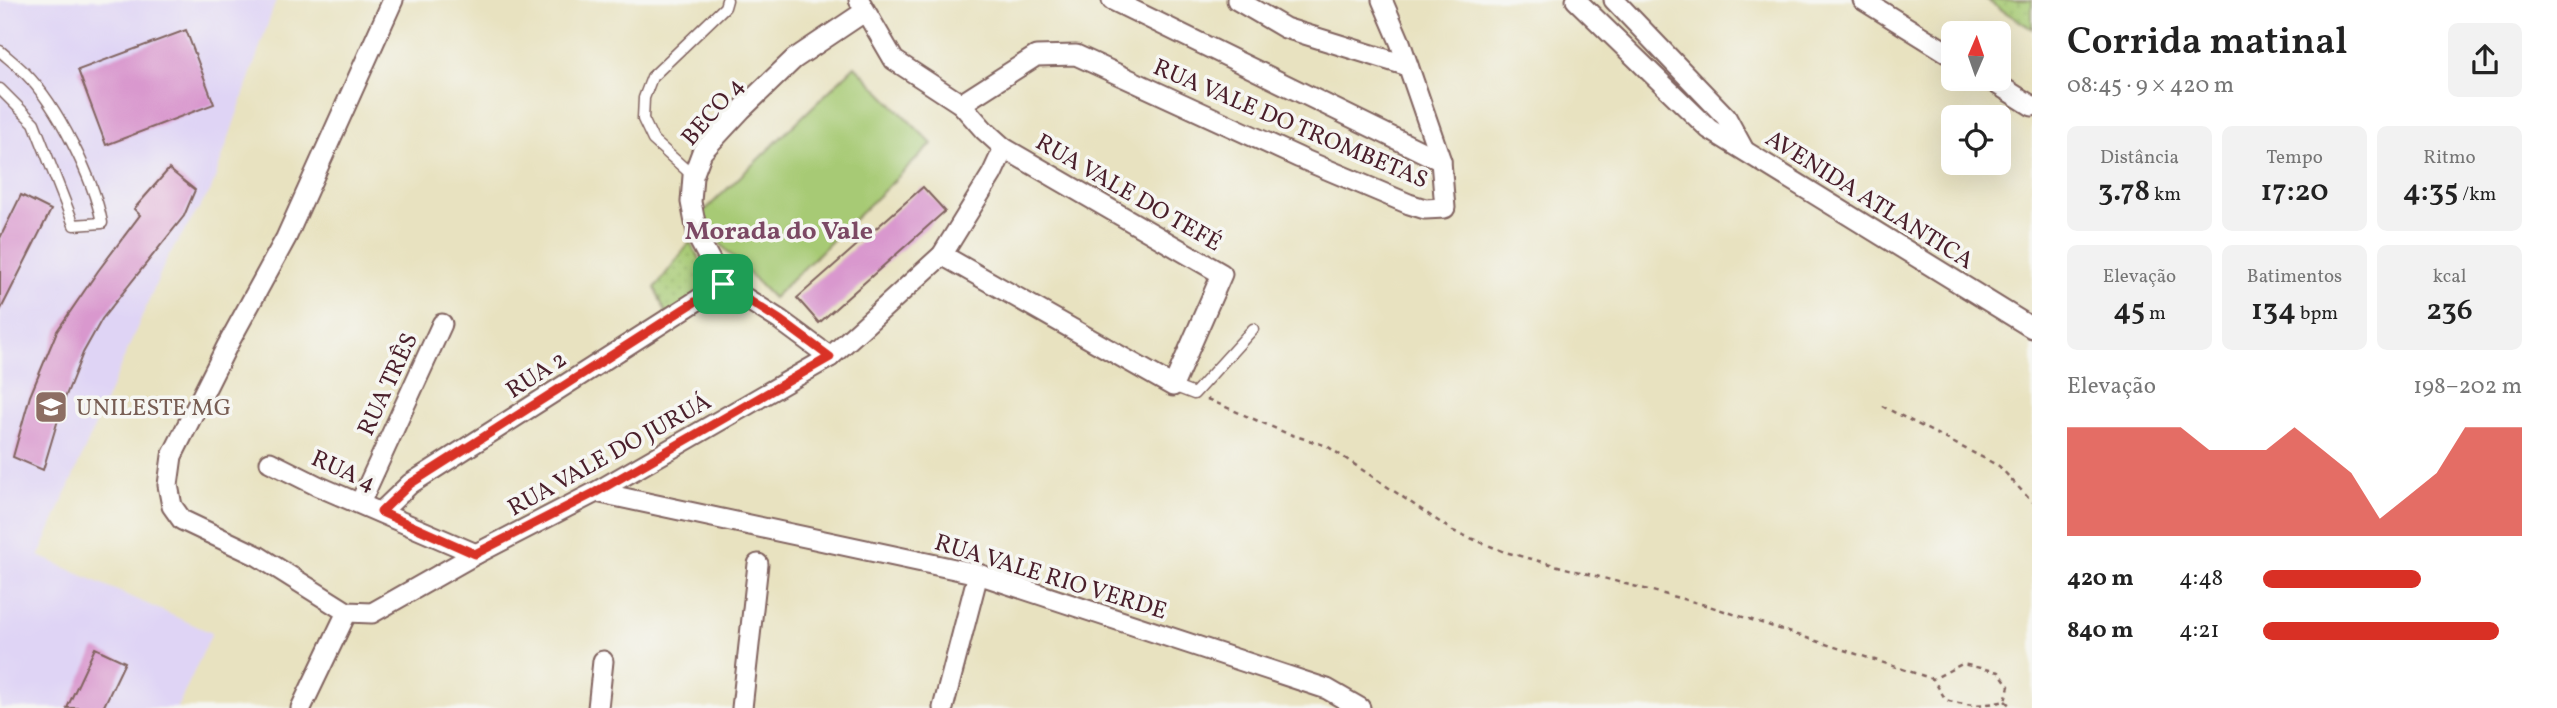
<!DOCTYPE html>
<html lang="pt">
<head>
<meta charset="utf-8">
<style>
	:root { --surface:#fff; --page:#f2f2f2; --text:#222; --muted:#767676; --accent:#d93025 }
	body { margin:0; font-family:Vollkorn,serif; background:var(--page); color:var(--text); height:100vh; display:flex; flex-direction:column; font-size:26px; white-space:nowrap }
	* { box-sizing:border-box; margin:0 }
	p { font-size:23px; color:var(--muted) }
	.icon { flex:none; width:38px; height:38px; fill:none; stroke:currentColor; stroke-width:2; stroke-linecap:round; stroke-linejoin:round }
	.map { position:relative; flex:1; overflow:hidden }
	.side { display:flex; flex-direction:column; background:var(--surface); width:525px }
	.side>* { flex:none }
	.needle { width:46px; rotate:2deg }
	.tools { position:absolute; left:1941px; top:21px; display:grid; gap:14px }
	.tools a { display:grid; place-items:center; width:70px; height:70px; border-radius:10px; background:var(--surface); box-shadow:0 7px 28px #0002; font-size:35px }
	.pin { position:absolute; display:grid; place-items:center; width:60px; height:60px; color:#fff; margin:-30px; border-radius:14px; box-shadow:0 4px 10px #0006 }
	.round { display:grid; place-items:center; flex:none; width:74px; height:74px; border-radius:10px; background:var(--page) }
	.headline { display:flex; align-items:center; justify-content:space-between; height:119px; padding:0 35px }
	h1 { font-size:38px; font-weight:600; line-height:52px }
	.stats { display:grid; grid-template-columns:repeat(3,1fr); gap:10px; height:119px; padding:7px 35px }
	.stats div { display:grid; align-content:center; border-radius:10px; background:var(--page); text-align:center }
	.stats b { font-size:30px; font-weight:600 }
	.stats small { font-size:19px; font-weight:400 }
	.stats p { font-size:19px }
	.chart { height:196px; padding:14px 35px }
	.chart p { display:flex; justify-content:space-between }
	.chart svg { width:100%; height:126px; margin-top:7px; fill:var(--accent); opacity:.7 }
	ul { padding:0 35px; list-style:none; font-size:23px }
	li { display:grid; grid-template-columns:112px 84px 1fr; align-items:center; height:52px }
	li i { height:18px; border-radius:9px; background:var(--accent) }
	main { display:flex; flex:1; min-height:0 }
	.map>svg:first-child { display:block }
	.built { fill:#dfd4f5 }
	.grass { fill:url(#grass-dots); stroke:#787450; stroke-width:2 }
	.pitch { fill:#a7ca74; stroke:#787450; stroke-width:2 }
	.building { fill:#d998ce }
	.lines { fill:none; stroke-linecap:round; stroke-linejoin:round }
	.service-casing { stroke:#81635f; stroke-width:13 }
	.minor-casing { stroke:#81635f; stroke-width:23 }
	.path { stroke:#81635f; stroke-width:2.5; stroke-dasharray:5 5; stroke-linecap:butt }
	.service { stroke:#fff; stroke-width:10 }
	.minor { stroke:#fff; stroke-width:19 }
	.route-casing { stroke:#fff; stroke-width:14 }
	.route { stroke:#d93025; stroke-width:9 }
	.labels { text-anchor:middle; stroke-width:7; stroke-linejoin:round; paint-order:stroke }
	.street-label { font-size:24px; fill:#4a1f2b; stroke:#f6f6f2 }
	.education-label { font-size:24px; fill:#785e54; stroke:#f6f6f2; text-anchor:start }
	.neighbourhood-label { font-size:26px; font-weight:bold; fill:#7c4964; stroke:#f6f6f2 }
</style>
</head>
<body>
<main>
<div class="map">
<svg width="2032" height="708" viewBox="0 0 2032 708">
	<defs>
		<pattern id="grass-dots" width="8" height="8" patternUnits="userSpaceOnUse" patternTransform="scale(1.75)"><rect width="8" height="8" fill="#a7ca74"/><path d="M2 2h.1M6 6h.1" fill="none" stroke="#91ad65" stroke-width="1.8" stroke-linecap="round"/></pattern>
	</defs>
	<rect width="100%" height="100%" fill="#f6f6f2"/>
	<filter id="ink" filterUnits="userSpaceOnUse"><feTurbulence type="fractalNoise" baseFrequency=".0143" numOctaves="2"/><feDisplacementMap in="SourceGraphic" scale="14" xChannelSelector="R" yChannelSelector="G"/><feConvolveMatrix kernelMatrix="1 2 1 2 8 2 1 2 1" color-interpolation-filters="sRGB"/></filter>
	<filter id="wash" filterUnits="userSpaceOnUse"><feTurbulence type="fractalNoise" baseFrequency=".00686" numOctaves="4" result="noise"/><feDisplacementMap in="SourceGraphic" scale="28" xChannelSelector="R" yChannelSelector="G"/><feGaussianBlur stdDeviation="1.57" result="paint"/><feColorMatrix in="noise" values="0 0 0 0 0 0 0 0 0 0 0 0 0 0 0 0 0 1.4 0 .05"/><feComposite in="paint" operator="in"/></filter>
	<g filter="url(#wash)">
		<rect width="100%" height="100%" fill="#e8e2c0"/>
		<!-- built -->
		<polygon class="built" points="0,0 276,0 211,190 167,258 39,556 212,633 177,708 0,708"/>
		<!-- grass -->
		<g class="grass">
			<polygon points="1986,0 2032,0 2032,29"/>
			<polygon points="690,242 708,273 704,291 667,316 655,288"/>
		</g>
		<!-- pitch -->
		<polygon class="pitch" points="855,66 932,144 773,298 696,219"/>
		<g id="blocks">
			<!-- building -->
			<g class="building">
				<polygon points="186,30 214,104 106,145 78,70"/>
				<polygon points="169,169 195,190 184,216 102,319 83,353 63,403 43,470 13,457 30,396 57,331 98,271 140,215 134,209"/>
				<polygon points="923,187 945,211 819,323 797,298"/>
				<polygon points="21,195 51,210 0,311 0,238"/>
				<polygon points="95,648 125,662 103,708 67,708"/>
			</g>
		</g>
	</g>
	<g filter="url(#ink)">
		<use href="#blocks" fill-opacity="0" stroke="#81635f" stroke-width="2"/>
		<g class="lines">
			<defs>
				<g id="service">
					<path d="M0 51C8 58 17 65 25 73 57 105 94 179 102 223L74 225 34 123 0 89"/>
					<polyline points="693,176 653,140 643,119 644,98 652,77 725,7 727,0"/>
					<polyline points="1173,386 1194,394 1253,329"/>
				</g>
				<g id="minor">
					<polyline points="393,0 286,238 227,346 172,456 168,485 172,506 182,520 258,556 347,612 372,613 476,554 596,492 830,357 942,255 992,174 1004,148"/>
					<polyline points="859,0 894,60 961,104 984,130 1004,148 1222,274 1173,386 942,255"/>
					<polyline points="1112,0 1441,161"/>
					<polyline points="1237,0 1285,28 1408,66"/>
					<polyline points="1576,0 1709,129 2032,328"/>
					<polyline points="1614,0 1726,117 1744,150"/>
					<polyline points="1863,0 1953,56"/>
					<polyline points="1989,79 2032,106"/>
					<polyline points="961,104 1036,56 1076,55 1300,158 1409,204 1425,209 1445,208 1441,161 1400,42 1382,0"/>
					<polyline points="830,357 780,320 723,284 698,238 691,202 693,176 702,152 741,110 794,59 864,12"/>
					<polyline points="270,462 318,486 476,554"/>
					<polyline points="596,492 978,574 1327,689 1360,708"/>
					<polyline points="360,503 442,324"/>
					<polyline points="381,512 410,484 723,284"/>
					<polyline points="301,708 347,612"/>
					<polyline points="598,708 603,661"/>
					<polyline points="742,708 758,564"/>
					<polyline points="943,708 978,574"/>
				</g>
			</defs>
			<!-- service casing -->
			<use href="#service" class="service-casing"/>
			<!-- minor casing -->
			<use href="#minor" class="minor-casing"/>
			<!-- path -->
			<g class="path">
				<path d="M1207 399 1286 433 1327 446 1453 531 1505 552 1709 606 1933 679 1946 700C1967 706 1984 706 2005 701L2009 686 1999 672 1962 664 1933 679"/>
				<polyline points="1882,406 1999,466 2032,502"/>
				<polyline points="2005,701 2013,708"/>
			</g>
			<!-- service -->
			<use href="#service" class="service"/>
			<!-- minor -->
			<use href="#minor" class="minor"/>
		</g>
	</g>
	<g class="lines" filter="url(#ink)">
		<defs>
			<polygon id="route" points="723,284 780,320 830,357 596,492 475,554 381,512 410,484"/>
		</defs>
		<!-- route casing -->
		<use href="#route" class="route-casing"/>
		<!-- route -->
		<use href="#route" class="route"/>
	</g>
	<!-- icons -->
	<defs>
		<symbol id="university-square" viewBox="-11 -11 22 22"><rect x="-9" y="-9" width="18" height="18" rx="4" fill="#8d6e63" stroke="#f6f6f2"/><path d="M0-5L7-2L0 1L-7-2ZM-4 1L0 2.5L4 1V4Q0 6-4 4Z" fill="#fff"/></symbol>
	</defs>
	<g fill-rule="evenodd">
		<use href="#university-square" x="32" y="388" width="38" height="38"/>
	</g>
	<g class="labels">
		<!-- street labels -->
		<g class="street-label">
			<text transform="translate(712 111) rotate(-49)" y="8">BECO 4</text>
			<text transform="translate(1291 123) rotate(23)" y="8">RUA VALE DO TROMBETAS</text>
			<text transform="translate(1129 192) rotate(30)" y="8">RUA VALE DO TEFÉ</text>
			<text transform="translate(1870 199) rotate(32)" y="8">AVENIDA ATLANTICA</text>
			<text transform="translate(536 374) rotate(-33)" y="8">RUA 2</text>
			<text transform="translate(387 384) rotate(-65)" y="8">RUA TRÊS</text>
			<text transform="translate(609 454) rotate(-29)" y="8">RUA VALE DO JURUÁ</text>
			<text transform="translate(344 470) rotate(24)" y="8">RUA 4</text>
			<text transform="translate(1051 576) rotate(17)" y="8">RUA VALE RIO VERDE</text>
		</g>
		<!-- education labels -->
		<g class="education-label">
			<text x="76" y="415">UNILESTE MG</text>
		</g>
		<!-- neighbourhood labels -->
		<g class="neighbourhood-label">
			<text x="779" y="239">Morada do Vale</text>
		</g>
	</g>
</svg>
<div class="tools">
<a><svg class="needle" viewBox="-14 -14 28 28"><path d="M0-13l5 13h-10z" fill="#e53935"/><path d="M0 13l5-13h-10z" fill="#767676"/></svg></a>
<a><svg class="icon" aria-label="locate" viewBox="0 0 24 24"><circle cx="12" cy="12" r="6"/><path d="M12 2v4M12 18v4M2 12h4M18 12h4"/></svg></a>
</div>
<div class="pin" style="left:723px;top:284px;background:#1e9e55"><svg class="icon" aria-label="arrive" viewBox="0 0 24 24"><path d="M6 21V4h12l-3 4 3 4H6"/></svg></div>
</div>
<section class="side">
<div class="headline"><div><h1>Corrida matinal</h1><p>08:45 · 9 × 420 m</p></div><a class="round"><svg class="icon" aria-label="share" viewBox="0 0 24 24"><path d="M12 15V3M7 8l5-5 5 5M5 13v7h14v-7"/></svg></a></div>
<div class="stats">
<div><p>Distância</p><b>3.78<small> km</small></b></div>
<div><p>Tempo</p><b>17:20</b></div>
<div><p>Ritmo</p><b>4:35<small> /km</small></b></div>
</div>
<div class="stats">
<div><p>Elevação</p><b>45<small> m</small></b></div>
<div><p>Batimentos</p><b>134<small> bpm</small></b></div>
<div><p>kcal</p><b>236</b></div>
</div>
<div class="chart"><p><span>Elevação</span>198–202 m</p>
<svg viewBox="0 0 160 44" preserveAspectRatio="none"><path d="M0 44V6L10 6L20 6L30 6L40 6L50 14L60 14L70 14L80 6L90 14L100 22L110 38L120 30L130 22L140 6L150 6L160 6V44z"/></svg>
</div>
<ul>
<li><b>420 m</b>4:48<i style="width:61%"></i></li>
<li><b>840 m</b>4:21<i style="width:91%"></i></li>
</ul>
</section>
</main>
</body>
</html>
